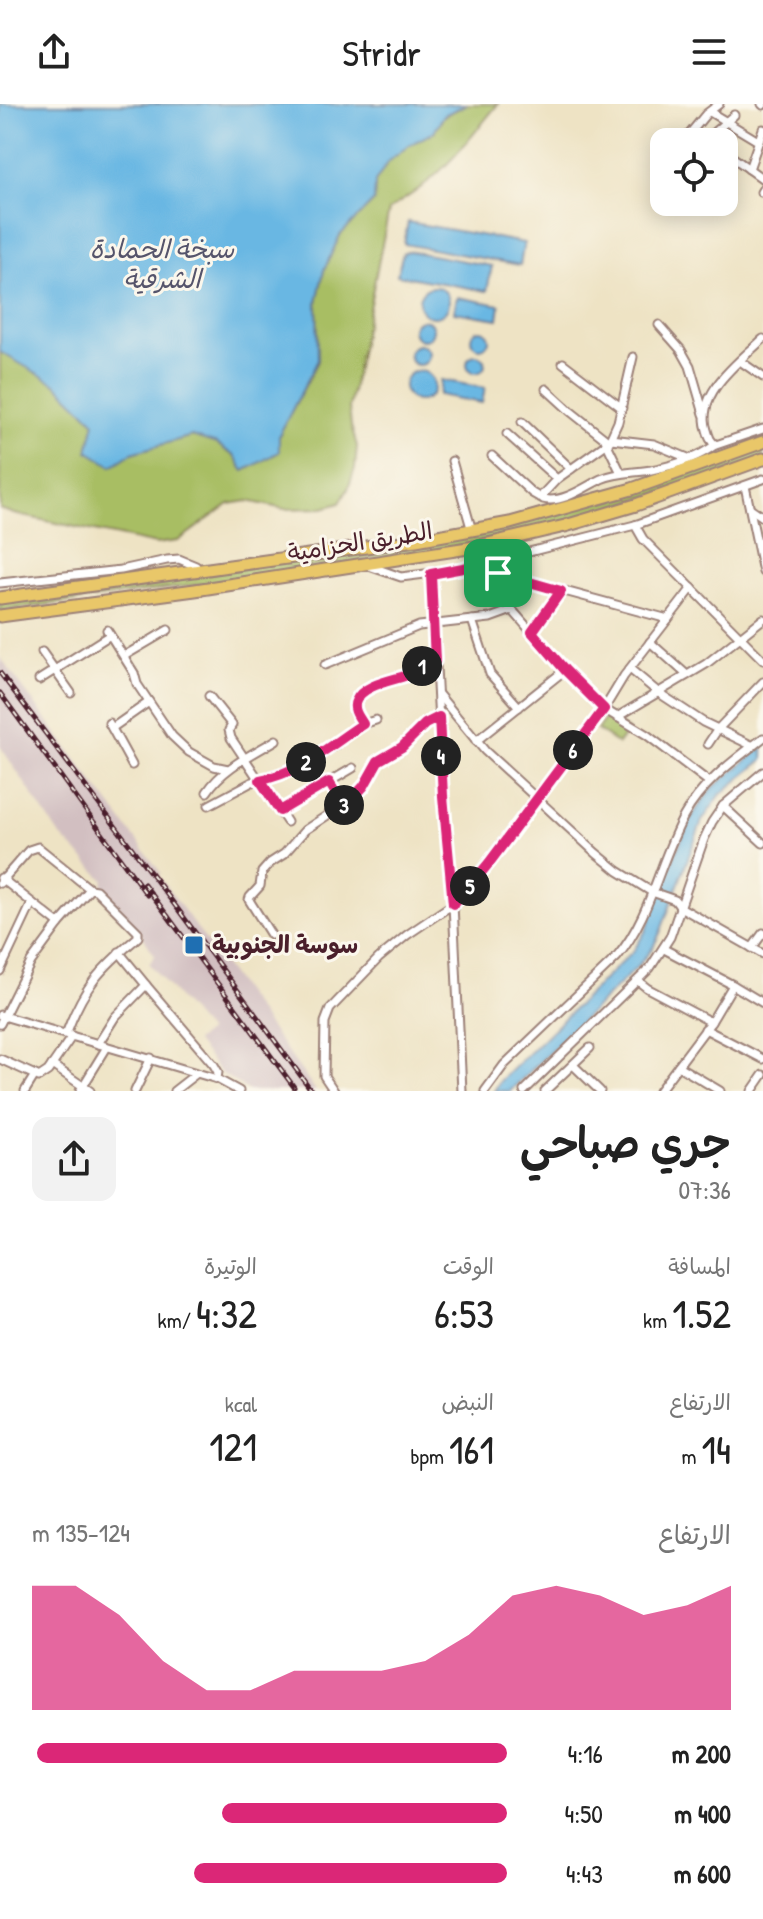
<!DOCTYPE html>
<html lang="ar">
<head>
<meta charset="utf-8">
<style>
	:root { --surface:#fff; --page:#f2f2f2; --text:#222; --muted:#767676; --accent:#db2777 }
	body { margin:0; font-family:"Patrick Hand","Playpen Sans Arabic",sans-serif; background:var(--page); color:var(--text); direction:rtl; height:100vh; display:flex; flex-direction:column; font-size:30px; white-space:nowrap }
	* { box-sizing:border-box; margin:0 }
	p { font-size:26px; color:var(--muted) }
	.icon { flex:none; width:44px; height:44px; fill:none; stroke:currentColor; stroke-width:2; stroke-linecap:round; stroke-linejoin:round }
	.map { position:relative; height:987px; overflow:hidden; direction:ltr }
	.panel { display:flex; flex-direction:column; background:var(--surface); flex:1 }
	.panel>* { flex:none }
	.buttons { position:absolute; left:650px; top:24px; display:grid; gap:16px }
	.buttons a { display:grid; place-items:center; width:88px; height:88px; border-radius:16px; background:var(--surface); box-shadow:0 4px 20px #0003; font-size:40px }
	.pin { position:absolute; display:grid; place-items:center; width:68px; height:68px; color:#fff; margin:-34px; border-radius:16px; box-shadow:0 4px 12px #0006 }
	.km { position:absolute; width:40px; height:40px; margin:-20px; border-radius:50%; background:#222; color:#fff; font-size:22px; line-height:40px; text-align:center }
	.round { display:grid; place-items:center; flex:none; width:84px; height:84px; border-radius:16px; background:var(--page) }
	.summary { display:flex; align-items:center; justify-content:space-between; height:136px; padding:0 32px }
	h1 { font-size:44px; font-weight:600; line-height:60px }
	.stats { display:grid; grid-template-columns:repeat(3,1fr); gap:12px; height:136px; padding:8px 32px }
	.stats div { display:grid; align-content:center }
	.stats b { font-size:40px; font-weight:600 }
	.stats small { font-size:22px; font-weight:400 }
	.stats p { font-size:22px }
	.chart { height:224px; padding:16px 32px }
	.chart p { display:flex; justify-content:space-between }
	.chart svg { width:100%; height:144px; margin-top:8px; fill:var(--accent); opacity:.7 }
	ul { padding:0 32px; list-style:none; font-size:26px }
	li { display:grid; grid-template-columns:128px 96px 1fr; align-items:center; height:60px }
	li i { height:20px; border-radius:10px; background:var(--accent) }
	header { display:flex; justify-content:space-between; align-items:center; height:104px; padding:0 32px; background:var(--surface); font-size:36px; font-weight:600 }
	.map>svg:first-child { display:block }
	.industrial { fill:#d2bfc1 }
	.green { fill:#a8be63; stroke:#796e47; stroke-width:2 }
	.water { fill:#69b7e3; stroke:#5a6b87; stroke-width:2 }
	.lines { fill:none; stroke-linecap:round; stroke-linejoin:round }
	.minor-casing { stroke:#9c8178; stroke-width:11 }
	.highway-casing { stroke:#9c8178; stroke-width:15 }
	.minor { stroke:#fff; stroke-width:7 }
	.highway { stroke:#e9c769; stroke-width:11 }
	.rail-casing { stroke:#4a1f2b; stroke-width:5 }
	.rail { stroke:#fbf7ec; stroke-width:2; stroke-dasharray:6; stroke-linecap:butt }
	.route-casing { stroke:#fff; stroke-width:16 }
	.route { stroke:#db2777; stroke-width:10 }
	.poi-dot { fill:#1f6fb2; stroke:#fbf7ec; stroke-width:3 }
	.labels { text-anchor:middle; stroke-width:6; stroke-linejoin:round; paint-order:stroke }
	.street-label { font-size:24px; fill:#4a1f2b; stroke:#fbf7ec }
	.poi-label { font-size:24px; font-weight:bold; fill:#4a1f2b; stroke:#fbf7ec; text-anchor:start }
	.water-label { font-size:26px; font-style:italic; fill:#55546b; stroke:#fbf7ec }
</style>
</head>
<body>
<header><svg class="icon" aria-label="menu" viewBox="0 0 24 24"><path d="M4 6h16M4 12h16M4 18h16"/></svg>Stridr<svg class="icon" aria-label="share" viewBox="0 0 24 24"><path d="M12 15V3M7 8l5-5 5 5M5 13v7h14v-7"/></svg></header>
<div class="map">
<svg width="763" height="987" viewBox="0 0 763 987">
	<rect width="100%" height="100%" fill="#fbf7ec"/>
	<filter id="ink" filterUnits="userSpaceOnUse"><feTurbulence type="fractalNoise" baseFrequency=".0125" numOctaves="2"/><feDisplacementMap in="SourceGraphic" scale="16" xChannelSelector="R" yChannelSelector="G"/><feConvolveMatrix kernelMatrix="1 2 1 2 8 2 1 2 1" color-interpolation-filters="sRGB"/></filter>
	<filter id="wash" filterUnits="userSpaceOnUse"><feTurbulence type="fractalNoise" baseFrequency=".006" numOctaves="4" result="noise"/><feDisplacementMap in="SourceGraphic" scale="32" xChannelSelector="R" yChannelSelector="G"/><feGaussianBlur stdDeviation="1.8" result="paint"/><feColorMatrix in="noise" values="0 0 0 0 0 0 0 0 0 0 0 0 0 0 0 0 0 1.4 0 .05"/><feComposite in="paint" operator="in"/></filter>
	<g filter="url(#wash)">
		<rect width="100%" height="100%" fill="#eee3c4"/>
		<!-- industrial -->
		<polygon class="industrial" points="0,553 161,769 159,772 316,987 249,987 221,969 195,937 208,928 149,860 155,852 140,828 100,787 104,776 58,729 0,642"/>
		<!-- green -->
		<g class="green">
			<path d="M467 0H498C475 28 453 58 425 80 414 90 400 97 389 106L349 303 351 322 357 342 355 364 348 385 340 399 323 404 284 405 248 397 229 400 178 437 156 440 14 410 0 405V246L1 248 56 280 95 318 88 347 132 349 192 332 217 340 234 352 244 367 279 348V331L318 257 317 198 324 166 340 131 374 97 375 78 389 57 409 41 434 28 444 12Z"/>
			<polygon points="763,342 763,353 708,374 558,420 460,442 189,482 0,507 0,497 458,433"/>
			<polygon points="607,611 628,626 618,640 597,626"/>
		</g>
		<!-- water -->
		<g class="water">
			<polygon points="0,0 467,0 444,11 434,28 409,41 389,57 375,78 374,97 340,131 324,166 317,198 318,256 279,331 279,348 244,367 234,352 217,340 192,332 132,349 112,362 88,347 95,318 56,280 0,248"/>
			<polygon points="408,118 524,139 520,161 404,140"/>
			<polygon points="409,147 492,162 487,187 397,171 403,149"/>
			<circle cx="434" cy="198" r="15"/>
			<polygon points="457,193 500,201 498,215 454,208"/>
			<circle cx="423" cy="226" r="10"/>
			<circle cx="480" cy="235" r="9"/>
			<circle cx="419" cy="251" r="10"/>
			<circle cx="476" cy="260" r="9"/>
			<circle cx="419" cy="282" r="15"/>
			<polygon points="441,276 485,284 482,299 439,291"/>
			<polygon points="763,643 763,656 721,690 702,717 660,829 652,845 635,865 510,987 494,987 500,977 634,846 646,826 675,750 692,712 711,685"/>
		</g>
	</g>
	<g filter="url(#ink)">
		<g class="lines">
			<defs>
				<g id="minor">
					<polyline points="762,0 763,1"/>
					<polyline points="710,8 758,37"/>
					<polyline points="683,38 706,10 719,0"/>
					<polyline points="706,38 711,31 734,11"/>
					<polyline points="724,47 763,75"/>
					<polyline points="749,65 763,25"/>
					<polyline points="761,88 763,85"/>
					<polyline points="659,221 681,246 690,262 704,310"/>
					<path d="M763 235C740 257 695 289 707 326 709 333 710 337 716 341L763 325"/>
					<path d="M633 253 618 318 609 338 557 375 543 390V395C562 400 585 383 601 375 617 368 634 369 651 366 671 362 698 354 715 341"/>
					<polyline points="740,257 763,273"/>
					<polyline points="563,259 622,304"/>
					<polyline points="546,285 570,307 609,338"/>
					<polyline points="522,318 571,365"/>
					<polyline points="507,330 557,375"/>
					<polyline points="611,335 654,340 688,354"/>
					<polyline points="607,340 621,369"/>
					<polyline points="492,352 532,389 539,393 542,393"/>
					<polyline points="452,357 472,427"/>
					<polyline points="745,382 763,468"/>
					<polyline points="750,404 763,413"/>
					<polyline points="635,421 643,435 763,556"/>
					<polyline points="475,443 479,461 498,469 668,515"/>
					<polyline points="369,462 401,473 433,469"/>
					<polyline points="474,462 548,547 604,605 647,631 709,678"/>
					<polyline points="0,479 121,466 167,456 179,455 196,462 197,466"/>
					<polyline points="472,516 490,570 519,603"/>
					<polyline points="107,526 134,569 137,580 172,632 189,648 214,662 228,665"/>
					<polyline points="532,528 561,487"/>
					<polyline points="650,538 687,571"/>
					<polyline points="42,548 71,589"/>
					<polyline points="124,552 168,526"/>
					<polyline points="325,561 419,522 490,514 512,506"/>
					<polyline points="630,565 659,589 703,618 753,642"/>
					<polyline points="39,576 110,531"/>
					<polyline points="438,590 485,647 596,749 618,767 652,788 675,796 680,803 763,850"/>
					<polyline points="209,592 232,621 229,626 231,634 287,718"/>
					<polyline points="617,613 706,560 763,515"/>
					<polyline points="109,619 132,661"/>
					<path d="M363 620C359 613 352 605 356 597 363 579 397 576 413 568 421 564 426 559 435 557"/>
					<polyline points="112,624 149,598"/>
					<polyline points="476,637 565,566"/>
					<polyline points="708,640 718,625 763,578"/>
					<polyline points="329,678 343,702"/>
					<path d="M207 688C223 664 251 651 276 636"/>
					<polyline points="209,701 252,678 294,665 334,642 342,634 363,620 376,616"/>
					<polyline points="723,702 763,739"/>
					<polyline points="280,707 353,664"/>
					<polyline points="1,774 59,820"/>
					<path d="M0 779 29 746 38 743 90 785 96 786 138 828V833C100 865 84 882 66 930"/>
					<polyline points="271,831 249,796 250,793 260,782 262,768 270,759 284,750 305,726 352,695 364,682 378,657 402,643 425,620 439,613"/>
					<polyline points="752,844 763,829"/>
					<polyline points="664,845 733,881 763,899"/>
					<polyline points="0,867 32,799"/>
					<polyline points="638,877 647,884 711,918"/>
					<polyline points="146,881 214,961 218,968 217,975"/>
					<polyline points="0,911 217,975 239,987"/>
					<polyline points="0,920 31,858 59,820 90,785"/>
					<polyline points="705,925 763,955"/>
					<polyline points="98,940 115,913 146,881 119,848"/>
					<polyline points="0,955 35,971"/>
					<polyline points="52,961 90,987"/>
					<polyline points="573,961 600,987"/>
					<polyline points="678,962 720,987"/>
					<polyline points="25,987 35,971 39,973 48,967 72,932"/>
					<polyline points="80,987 107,943"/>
					<polyline points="135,987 151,954"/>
					<polyline points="174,987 197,969"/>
					<polyline points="334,987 324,972 325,918 330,905 379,854 407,831 453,800 465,788 604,605 624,572 692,484"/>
					<polyline points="462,987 453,800 443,692 431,470 474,462 635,421 763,375"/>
					<path d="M485 987 504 961 617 853C651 812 659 758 684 712 702 679 733 657 763 634"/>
					<polyline points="524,987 650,864 670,833 704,735 712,718 723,702 763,668"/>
					<polyline points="545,987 590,944"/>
					<polyline points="659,987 711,918 733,881"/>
					<polyline points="752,987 763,971"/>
				</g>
				<g id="highway">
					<polyline points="0,494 416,436 510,419 632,385 763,338"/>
					<polyline points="0,512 195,486 475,443 565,422 636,401 763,355"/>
				</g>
			</defs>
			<!-- minor casing -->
			<use href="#minor" class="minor-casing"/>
			<!-- highway casing -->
			<use href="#highway" class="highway-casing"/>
			<!-- minor -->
			<use href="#minor" class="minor"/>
			<!-- highway -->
			<use href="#highway" class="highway"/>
			<defs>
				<g id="rail">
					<polyline points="0,569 177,804 312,987"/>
					<polyline points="0,589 147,791"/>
					<polyline points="144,780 294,983"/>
				</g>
			</defs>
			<!-- rail casing -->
			<use href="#rail" class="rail-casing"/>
			<!-- rail -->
			<use href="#rail" class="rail"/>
		</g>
	</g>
	<g class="lines" filter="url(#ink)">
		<defs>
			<path id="route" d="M479 461 498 469 561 487 532 528 565 566 604 605 489 759 465 788 453 800 443 692 439 613 425 620 402 643 378 657 364 682 352 695 343 702 329 678 280 707 260 676C300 669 330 641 363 620 359 613 352 605 356 597 363 579 398 576 413 569 421 564 426 559 435 557L431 470Z"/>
		</defs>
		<!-- route casing -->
		<use href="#route" class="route-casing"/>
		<!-- route -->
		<use href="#route" class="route"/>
	</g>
	<!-- markers -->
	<rect class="poi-dot" x="184" y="831" width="20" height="20" rx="4"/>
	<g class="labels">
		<!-- street labels -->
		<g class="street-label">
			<text transform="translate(360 438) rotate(-9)" y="8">الطريق الحزامية</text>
		</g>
		<!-- poi labels -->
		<g class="poi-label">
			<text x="212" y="849">سوسة الجنوبية</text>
		</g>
		<!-- water labels -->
		<g class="water-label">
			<text x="162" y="154">سبخة الحمادة<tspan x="162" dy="30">الشرقية</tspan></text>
		</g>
	</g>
</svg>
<div class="buttons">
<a><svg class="icon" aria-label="locate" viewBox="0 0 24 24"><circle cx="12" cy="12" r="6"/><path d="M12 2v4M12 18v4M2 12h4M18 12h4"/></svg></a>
</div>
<div class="pin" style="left:498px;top:469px;background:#1e9e55"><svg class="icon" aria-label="arrive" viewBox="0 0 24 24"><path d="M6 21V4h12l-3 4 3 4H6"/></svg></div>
<b class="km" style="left:422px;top:562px">1</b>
<b class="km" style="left:306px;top:658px">2</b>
<b class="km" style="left:344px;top:701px">3</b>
<b class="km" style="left:441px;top:652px">4</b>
<b class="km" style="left:470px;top:782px">5</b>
<b class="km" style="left:573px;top:646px">6</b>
</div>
<section class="panel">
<div class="summary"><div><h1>جري صباحي</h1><p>07:36</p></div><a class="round"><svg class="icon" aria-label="share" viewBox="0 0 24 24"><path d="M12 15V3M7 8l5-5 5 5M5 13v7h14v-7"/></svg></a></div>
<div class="stats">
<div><p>المسافة</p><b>1.52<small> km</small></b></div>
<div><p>الوقت</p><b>6:53</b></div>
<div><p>الوتيرة</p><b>4:32<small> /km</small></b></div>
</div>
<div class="stats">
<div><p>الارتفاع</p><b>14<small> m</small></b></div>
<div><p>النبض</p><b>161<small> bpm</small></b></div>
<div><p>kcal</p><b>121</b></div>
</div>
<div class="chart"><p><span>الارتفاع</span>124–135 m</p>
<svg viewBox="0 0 160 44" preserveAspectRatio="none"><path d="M0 44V6L10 6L20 15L30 29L40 38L50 38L60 32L70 32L80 32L90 29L100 21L110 9L120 6L130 9L140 15L150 12L160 6V44z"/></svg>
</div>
<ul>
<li><b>200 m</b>4:16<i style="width:99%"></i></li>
<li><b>400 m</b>4:50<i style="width:60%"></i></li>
<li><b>600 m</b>4:43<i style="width:66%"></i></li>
</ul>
</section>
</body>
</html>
